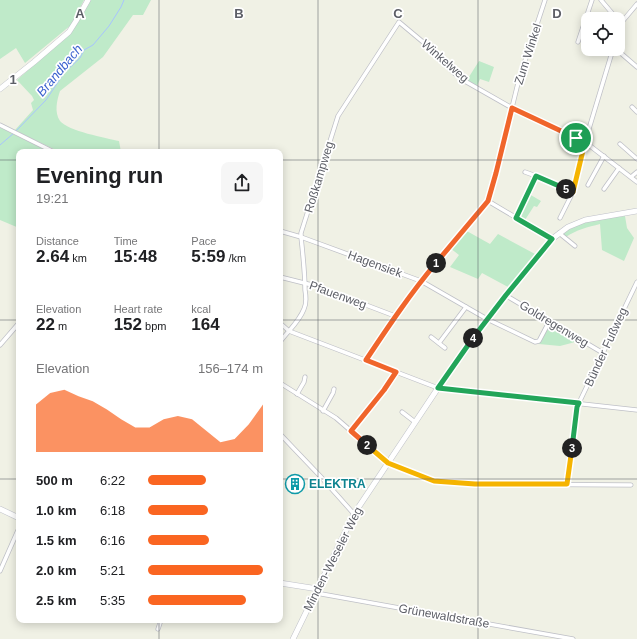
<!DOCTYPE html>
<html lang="en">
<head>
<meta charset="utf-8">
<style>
	:root { --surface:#fff; --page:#f6f6f6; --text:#202124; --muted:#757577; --accent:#fa6521 }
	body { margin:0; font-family:Arial,sans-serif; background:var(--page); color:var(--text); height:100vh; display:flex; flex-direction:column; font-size:15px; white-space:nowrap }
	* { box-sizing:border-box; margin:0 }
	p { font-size:13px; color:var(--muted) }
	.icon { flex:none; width:22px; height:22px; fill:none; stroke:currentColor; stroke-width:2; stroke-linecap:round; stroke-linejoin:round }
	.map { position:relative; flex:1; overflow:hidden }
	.side { position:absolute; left:16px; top:149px; width:267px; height:474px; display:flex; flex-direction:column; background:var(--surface); border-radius:8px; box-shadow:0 2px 10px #0003 }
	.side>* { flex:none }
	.fabs { position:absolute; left:581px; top:12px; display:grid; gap:8px }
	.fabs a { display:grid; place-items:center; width:44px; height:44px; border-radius:8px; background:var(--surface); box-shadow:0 2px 10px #0003; font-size:20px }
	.pin { position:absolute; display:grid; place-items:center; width:34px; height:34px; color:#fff; margin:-17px; border:2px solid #fff; border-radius:50%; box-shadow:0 1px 4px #0007 }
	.km { position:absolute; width:20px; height:20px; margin:-10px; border-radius:50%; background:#222; color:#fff; font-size:11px; line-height:20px; text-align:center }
	.round { display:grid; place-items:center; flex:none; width:42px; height:42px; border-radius:8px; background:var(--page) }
	.headline { display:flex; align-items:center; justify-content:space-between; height:68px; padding:0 20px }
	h1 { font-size:22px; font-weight:600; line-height:30px }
	.stats { display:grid; grid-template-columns:repeat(3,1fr); gap:6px; height:68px; padding:4px 20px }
	.stats div { display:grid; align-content:center }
	.stats b { font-size:17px; font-weight:600 }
	.stats small { font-size:11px; font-weight:400 }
	.stats p { font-size:11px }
	.chart { height:112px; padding:8px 20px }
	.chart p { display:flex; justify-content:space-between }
	.chart svg { width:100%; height:72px; margin-top:4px; fill:var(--accent); opacity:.7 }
	ul { padding:0 20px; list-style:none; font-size:13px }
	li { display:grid; grid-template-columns:64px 48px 1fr; align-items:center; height:30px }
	li i { height:10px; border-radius:5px; background:var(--accent) }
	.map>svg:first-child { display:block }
	.green { fill:#bfeac9 }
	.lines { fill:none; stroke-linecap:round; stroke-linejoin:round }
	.stream { stroke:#a7c4ff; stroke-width:1 }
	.street-casing { stroke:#bfc0c7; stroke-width:5 }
	.secondary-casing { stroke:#bfc1c9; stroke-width:6 }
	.street { stroke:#fff; stroke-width:3.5 }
	.secondary { stroke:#fff; stroke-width:5 }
	.split-1-casing { stroke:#fff; stroke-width:8 }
	.split-2-casing { stroke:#fff; stroke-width:8 }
	.split-3-casing { stroke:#fff; stroke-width:8 }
	.split-4-casing { stroke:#fff; stroke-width:8 }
	.split-5-casing { stroke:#fff; stroke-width:8 }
	.split-6-casing { stroke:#fff; stroke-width:8 }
	.split-1 { stroke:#f0652b; stroke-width:5 }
	.split-2 { stroke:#f0652b; stroke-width:5 }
	.split-3 { stroke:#f5b400; stroke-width:5 }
	.split-4 { stroke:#22a559; stroke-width:5 }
	.split-5 { stroke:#22a559; stroke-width:5 }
	.split-6 { stroke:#f5b400; stroke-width:5 }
	.grid { fill:none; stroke:#5d5f67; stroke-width:1; stroke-opacity:0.55 }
	.labels { text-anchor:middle; stroke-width:3.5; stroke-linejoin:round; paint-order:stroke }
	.street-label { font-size:12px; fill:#5d5f67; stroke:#fff }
	.culture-label { font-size:12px; font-weight:bold; fill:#0d838f; stroke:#fff; text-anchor:start }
	.water-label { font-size:13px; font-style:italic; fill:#3c62cf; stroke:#fff }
	.grid-label { font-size:13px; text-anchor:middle; font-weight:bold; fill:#5d5f67; stroke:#fff; stroke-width:3.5; stroke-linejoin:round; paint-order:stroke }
</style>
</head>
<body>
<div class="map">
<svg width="637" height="639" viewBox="0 0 637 639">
	<rect width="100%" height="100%" fill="#f0f1e5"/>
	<!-- green -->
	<g class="green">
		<polygon points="0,0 84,0 71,25 25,63 16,48 0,59"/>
		<path d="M90 0H151L143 15H133L103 57 60 91C57 100 54 112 60 121 68 131 106 138 119 141L121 152H60L24 135 15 130 33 110 31 103 34 100 32 96 17 80 44 56 73 29Z"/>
		<polygon points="479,61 494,67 489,82 480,79 477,86 467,80"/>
		<polygon points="0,126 46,150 44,152 19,152 19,228 0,220"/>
		<path d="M529 194 541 201 537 207 534 206 525 220C522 219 520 218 520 214Z"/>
		<path d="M625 216 627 228 634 238 624 261 602 250 600 224C588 227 576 230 566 237L561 233 576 225 600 219Z"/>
		<polygon points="465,230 490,244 498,234 535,254 508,287 482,273 478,279 450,267 459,255 450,248"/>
		<polygon points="550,325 552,325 579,341 560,346 539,344 548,326"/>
	</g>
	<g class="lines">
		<!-- stream -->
		<g class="stream">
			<polyline points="16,131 46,100 64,73 80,58 84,50 93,45 109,26 121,7 124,0"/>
			<polyline points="0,145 14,133"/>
		</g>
		<defs>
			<g id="street">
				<polyline points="601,0 617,19"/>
				<polyline points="618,33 621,23 637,4"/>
				<polyline points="578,42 592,0"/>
				<polyline points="616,49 637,67"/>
				<polyline points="632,107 637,112"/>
				<polyline points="0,125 54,152"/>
				<polyline points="620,144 637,159"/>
				<polyline points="525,172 536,176"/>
				<polyline points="631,177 637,172"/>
				<polyline points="588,185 604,156"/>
				<polyline points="604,189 619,168"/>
				<polyline points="488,201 552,239"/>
				<polyline points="516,218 536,176 573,192"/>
				<polyline points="560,218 573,192 585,142 613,49"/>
				<polyline points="280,231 301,237 421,281 487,319 535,342 539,341 549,322"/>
				<polyline points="559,233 575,246"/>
				<polyline points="280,277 316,286 395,316"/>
				<polyline points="505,295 603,353"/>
				<polyline points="280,323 289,331 438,388 637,410"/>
				<polyline points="431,337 445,348"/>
				<path d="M280 342C288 331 299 322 304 309 307 303 306 296 305 290 305 273 303 255 301 237V233L338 116 399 22 429 47 454 73 463 80 512 108 585 142 637 182"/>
				<polyline points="439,343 466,307"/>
				<polyline points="0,345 19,323"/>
				<polyline points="366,360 395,316 421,281 488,201 496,173 519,79 545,0"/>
				<polyline points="280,383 336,418 388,463 434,481 475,484 631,485"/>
				<polyline points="297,394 304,382 305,377"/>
				<polyline points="323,411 333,393 334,389"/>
				<polyline points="402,412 415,422"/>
				<polyline points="351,431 384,390 396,372"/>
				<polyline points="280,434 321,477 354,514"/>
				<polyline points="567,484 577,407 637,282"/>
				<polyline points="0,571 19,528"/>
				<polyline points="316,593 444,616 573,639"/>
				<polyline points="158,629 161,620"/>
			</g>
			<g id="secondary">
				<polyline points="0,89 34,62 69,32 76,21 88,0"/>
				<polyline points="0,509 19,518"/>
				<polyline points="280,583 318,589"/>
				<polyline points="293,639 354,514 438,388 487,319 505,295 552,239 568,227 585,220 637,211"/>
			</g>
		</defs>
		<!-- street casing -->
		<use href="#street" class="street-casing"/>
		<!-- secondary casing -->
		<use href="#secondary" class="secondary-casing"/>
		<!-- street -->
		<use href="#street" class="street"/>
		<!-- secondary -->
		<use href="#secondary" class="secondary"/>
	</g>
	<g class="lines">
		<defs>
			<polyline id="split-1" points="436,263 488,201 496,173 512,108 576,138"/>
			<path id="split-2" d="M367 445 351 431 384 390 396 372 366 360C388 327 410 294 436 263"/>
			<polyline id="split-3" points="367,445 388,463 434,481 475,484 567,484 572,448"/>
			<polyline id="split-4" points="473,338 438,388 579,403 577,407 572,448"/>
			<polyline id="split-5" points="473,338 506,295 552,239 516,218 536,176 566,189"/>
			<polyline id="split-6" points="566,189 573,192 585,142 576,138"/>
		</defs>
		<!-- split-1 casing -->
		<use href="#split-1" class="split-1-casing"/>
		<!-- split-2 casing -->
		<use href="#split-2" class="split-2-casing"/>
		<!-- split-3 casing -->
		<use href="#split-3" class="split-3-casing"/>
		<!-- split-4 casing -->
		<use href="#split-4" class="split-4-casing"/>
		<!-- split-5 casing -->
		<use href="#split-5" class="split-5-casing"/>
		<!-- split-6 casing -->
		<use href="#split-6" class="split-6-casing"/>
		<!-- split-1 -->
		<use href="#split-1" class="split-1"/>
		<!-- split-2 -->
		<use href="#split-2" class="split-2"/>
		<!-- split-3 -->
		<use href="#split-3" class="split-3"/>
		<!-- split-4 -->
		<use href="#split-4" class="split-4"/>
		<!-- split-5 -->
		<use href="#split-5" class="split-5"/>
		<!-- split-6 -->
		<use href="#split-6" class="split-6"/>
	</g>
	<!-- grid -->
	<path class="grid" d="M159 0V152M318 0V639M478 0V639M0 160H19M280 160H637M0 320H19M280 320H637M0 479H19M280 479H637M159 620V639"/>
	<!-- icons -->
	<defs>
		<symbol id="building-ring" viewBox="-11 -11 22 22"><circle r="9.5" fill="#fff" stroke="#0f9aa8" stroke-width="1.5"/><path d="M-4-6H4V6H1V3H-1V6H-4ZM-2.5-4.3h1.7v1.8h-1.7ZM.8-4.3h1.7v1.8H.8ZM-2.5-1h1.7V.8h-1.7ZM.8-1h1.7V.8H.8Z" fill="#0f9aa8"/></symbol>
	</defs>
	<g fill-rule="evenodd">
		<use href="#building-ring" x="284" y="473" width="22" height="22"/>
	</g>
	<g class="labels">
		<!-- street labels -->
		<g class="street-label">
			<text transform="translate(528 54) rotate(-72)" y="4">Zum Winkel</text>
			<text transform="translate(445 61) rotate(41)" y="4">Winkelweg</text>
			<text transform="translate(319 177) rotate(-73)" y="4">Roßkampweg</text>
			<text transform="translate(375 264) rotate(20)" y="4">Hagensiek</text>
			<text transform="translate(338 295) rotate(20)" y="4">Pfauenweg</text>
			<text transform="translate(554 324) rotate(31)" y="4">Goldregenweg</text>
			<text transform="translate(606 347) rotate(-65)" y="4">Bünder Fußweg</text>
			<text transform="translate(333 559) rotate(-63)" y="4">Minden-Weseler Weg</text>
			<text transform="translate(444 616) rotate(10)" y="4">Grünewaldstraße</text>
		</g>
		<!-- culture labels -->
		<g class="culture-label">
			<text x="309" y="488">ELEKTRA</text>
		</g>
		<!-- water labels -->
		<g class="water-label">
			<text transform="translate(59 70) rotate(-50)" y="5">Brandbach</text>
		</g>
	</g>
	<g class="grid-label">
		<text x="80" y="18">A</text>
		<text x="239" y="18">B</text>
		<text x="398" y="18">C</text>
		<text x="557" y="18">D</text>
		<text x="13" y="84">1</text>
	</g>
</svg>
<div class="fabs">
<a><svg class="icon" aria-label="locate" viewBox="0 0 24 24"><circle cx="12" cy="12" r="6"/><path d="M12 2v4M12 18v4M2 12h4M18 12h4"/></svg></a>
</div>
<div class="pin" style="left:576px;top:138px;background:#1e9e55"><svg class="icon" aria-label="arrive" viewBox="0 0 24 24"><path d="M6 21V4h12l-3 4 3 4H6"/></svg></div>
<b class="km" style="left:436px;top:263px">1</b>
<b class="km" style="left:367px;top:445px">2</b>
<b class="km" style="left:572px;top:448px">3</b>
<b class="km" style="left:473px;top:338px">4</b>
<b class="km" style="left:566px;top:189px">5</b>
<section class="side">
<div class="headline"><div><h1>Evening run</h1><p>19:21</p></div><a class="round"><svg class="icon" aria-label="share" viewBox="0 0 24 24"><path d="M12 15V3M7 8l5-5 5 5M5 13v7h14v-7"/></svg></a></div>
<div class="stats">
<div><p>Distance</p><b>2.64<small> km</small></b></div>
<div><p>Time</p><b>15:48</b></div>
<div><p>Pace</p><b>5:59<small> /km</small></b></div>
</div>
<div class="stats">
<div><p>Elevation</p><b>22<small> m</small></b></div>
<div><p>Heart rate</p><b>152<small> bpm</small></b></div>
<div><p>kcal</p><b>164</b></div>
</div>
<div class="chart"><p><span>Elevation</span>156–174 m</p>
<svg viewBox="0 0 160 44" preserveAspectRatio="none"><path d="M0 44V15L10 8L20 6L30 10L40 13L50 18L60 24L70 29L80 29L90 24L100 22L110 24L120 31L130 38L140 36L150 27L160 15V44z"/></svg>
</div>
<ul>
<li><b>500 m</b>6:22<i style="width:50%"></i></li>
<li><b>1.0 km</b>6:18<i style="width:52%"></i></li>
<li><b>1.5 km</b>6:16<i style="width:53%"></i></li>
<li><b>2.0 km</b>5:21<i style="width:100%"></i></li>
<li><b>2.5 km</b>5:35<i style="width:85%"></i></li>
</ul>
</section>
</div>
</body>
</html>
